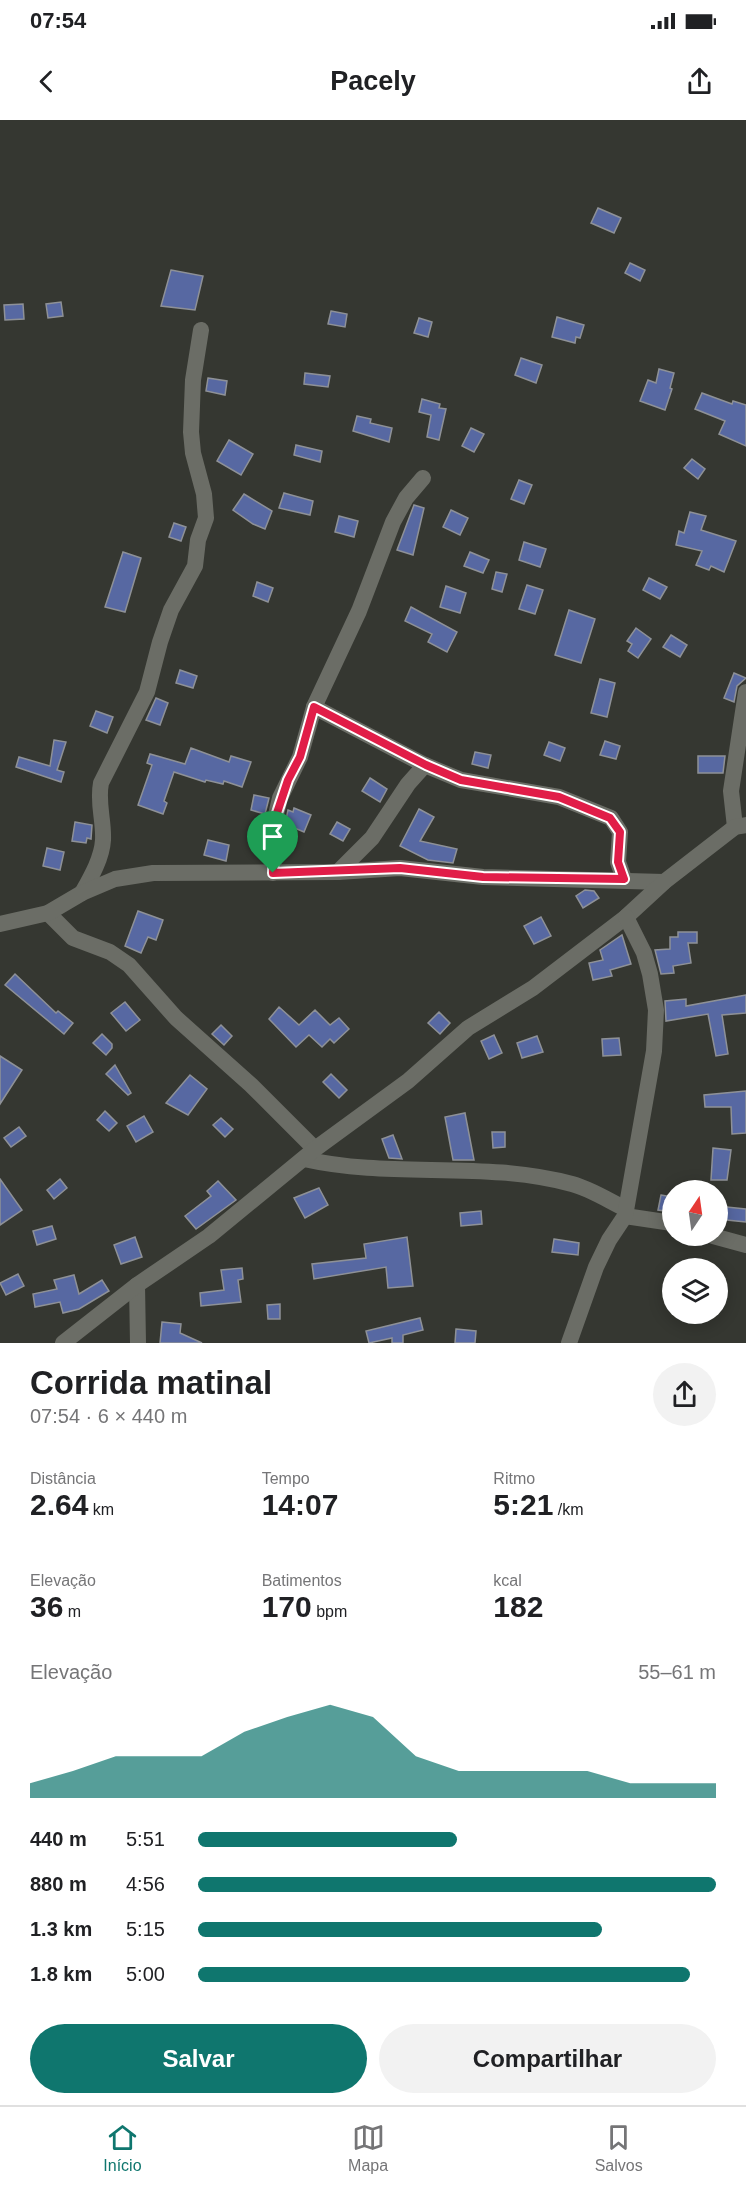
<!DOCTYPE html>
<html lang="pt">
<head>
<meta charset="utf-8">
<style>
	:root { --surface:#fff; --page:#f2f2f2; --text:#202124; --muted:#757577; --line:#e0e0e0; --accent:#0f766e }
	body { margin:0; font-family:Helvetica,sans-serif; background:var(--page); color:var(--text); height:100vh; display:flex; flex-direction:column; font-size:22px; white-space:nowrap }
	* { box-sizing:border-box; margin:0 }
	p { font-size:20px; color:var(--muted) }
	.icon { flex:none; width:33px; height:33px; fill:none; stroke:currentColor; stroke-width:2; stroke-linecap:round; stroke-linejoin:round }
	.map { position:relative; height:1223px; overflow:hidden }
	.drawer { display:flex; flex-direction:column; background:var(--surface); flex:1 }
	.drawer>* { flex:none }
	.needle { width:39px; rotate:13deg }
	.buttons { position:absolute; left:662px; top:1060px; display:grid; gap:12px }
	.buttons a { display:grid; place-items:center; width:66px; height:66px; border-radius:50%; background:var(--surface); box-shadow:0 3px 15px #0003; font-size:30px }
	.pin { position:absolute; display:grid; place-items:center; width:51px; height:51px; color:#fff; margin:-62px -26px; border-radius:50% 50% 50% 0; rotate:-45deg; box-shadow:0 0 6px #0007 }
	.pin .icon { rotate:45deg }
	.round { display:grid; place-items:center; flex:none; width:63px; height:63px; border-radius:32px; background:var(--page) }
	.summary { display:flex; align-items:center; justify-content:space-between; height:102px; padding:0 30px }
	h1 { font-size:33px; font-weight:700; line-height:45px }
	.stats { display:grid; grid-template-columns:repeat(3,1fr); gap:9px; height:102px; padding:6px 30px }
	.stats div { display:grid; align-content:center }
	.stats b { font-size:30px; font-weight:700 }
	.stats small { font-size:16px; font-weight:400 }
	.stats p { font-size:16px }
	.chart { height:168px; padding:12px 30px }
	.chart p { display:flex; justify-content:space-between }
	.chart svg { width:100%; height:108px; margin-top:6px; fill:var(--accent); opacity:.7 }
	.cta { display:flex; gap:12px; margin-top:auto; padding:12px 30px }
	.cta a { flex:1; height:69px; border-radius:36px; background:var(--accent); color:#fff; font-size:24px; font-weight:700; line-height:69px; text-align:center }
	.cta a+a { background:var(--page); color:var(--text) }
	ul { padding:0 30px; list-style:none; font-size:20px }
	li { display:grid; grid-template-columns:96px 72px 1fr; align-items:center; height:45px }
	li i { height:15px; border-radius:8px; background:var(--accent) }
	.status { display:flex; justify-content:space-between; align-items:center; height:42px; padding:0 30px; background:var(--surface); direction:ltr }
	.status svg { height:16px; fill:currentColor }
	header { display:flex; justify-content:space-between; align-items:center; height:78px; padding:0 30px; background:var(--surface); font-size:27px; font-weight:700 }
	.menu { display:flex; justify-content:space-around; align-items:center; height:84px; border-top:2px solid var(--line); background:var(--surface); font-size:16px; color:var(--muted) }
	.menu a { display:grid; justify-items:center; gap:3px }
	.menu .on { color:var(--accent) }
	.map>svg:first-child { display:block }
	.building { fill:#5768a2; stroke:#8e9197; stroke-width:1.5 }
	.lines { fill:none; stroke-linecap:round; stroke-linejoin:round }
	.street { stroke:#6b6d66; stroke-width:16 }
	.route-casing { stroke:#fff; stroke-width:12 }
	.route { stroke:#e11d48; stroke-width:8 }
</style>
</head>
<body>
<div class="status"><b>07:54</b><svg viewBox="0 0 49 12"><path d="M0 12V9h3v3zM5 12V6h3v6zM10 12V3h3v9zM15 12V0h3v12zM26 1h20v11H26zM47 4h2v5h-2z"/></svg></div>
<header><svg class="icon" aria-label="back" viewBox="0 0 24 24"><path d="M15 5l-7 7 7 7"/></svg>Pacely<svg class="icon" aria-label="share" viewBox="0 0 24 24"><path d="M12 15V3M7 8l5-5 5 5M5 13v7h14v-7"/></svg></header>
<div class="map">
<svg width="746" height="1223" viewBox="0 0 746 1223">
	<rect width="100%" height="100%" fill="#353731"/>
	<!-- building -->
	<g class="building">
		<polygon points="598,88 621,98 614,113 591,103"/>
		<polygon points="630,143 645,150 640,161 625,153"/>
		<polygon points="171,150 203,156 195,190 161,186"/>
		<polygon points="61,182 63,196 48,198 46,184"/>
		<polygon points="23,184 24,199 5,200 4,185"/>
		<polygon points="331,191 347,194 345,207 328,204"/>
		<polygon points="557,197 584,205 580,218 576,217 575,223 552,217"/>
		<polygon points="419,198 432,202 428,217 414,213"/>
		<polygon points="521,238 542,245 536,263 515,255"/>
		<polygon points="659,249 674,253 670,268 672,269 665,290 640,281 648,260 656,263"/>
		<polygon points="305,253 330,256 328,267 304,264"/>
		<polygon points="208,258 227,261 225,275 206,271"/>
		<polygon points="702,273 732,284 733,281 746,285 746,326 719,314 725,301 695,289"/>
		<polygon points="422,279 440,284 439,288 446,289 439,320 427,317 431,295 419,292"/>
		<polygon points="357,296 371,299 370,303 392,308 389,322 353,311"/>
		<polygon points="471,308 484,314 474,332 462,326"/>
		<polygon points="229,320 253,334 241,355 217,341"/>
		<polygon points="296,325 322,331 320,342 294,335"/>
		<polygon points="692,339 705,349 698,359 684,348"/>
		<polygon points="519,360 532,365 524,384 511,379"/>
		<polygon points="284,373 313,381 310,395 279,388"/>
		<polygon points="244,374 272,391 265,409 253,404 233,390"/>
		<polygon points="414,385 424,388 413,435 397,430"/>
		<polygon points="451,390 468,398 460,415 443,407"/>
		<polygon points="690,392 706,396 701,410 736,421 724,452 711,446 709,450 696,445 702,431 676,425 679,411 684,413"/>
		<polygon points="339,396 358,401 354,417 335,412"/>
		<polygon points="174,403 186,407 181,421 169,417"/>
		<polygon points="524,422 546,429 540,447 519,440"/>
		<polygon points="123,432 141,438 125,492 105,487"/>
		<polygon points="470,432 489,440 483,453 464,446"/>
		<polygon points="496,452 507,454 502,472 492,469"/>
		<polygon points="649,458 667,467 660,479 643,470"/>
		<polygon points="257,462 273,468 268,482 253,476"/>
		<polygon points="527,465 543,470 535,494 519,489"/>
		<polygon points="446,466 466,473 460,493 440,487"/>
		<polygon points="411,487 457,512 447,532 428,522 432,514 405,501"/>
		<polygon points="569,490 595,499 581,543 555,535"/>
		<polygon points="636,508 651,519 638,538 628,531 632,524 627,521"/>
		<polygon points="671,515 687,525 680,537 663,527"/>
		<polygon points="180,550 197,556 193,568 176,563"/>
		<polygon points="734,553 746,558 737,566 734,582 724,578"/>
		<polygon points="600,559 615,563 607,597 591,593"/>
		<polygon points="156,578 168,583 160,605 146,600"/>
		<polygon points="96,591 113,597 107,613 90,606"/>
		<polygon points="54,620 66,622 57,650 64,652 61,662 16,647 19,637 50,646"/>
		<polygon points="605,621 620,626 616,639 600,635"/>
		<polygon points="549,622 565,628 560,641 544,635"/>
		<polygon points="191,628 229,642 231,636 251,642 242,667 224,661 223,664 206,660 205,662 174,652 164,681 167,683 163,694 138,685 152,645 147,643 150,634 185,644"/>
		<polygon points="475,632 491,635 488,648 472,644"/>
		<polygon points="698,636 725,636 723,653 698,653"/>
		<polygon points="370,658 387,669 380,682 362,671"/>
		<polygon points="254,675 269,678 265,694 251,690"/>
		<polygon points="294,688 311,695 304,712 285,704 288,690 293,692"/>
		<polygon points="419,689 434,697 420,721 457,729 453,743 428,740 400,726"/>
		<polygon points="75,702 92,705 91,719 87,718 86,723 72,721"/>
		<polygon points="337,702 350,709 343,721 330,714"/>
		<polygon points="208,720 229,725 226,741 204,735"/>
		<polygon points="47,728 64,732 60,750 43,746"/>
		<polygon points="585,770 594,771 599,778 583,788 576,776"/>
		<polygon points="138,791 163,800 156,820 148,817 141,833 125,826"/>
		<polygon points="541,797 551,816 534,824 524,806"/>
		<polygon points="678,812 697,812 697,823 688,823 691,843 673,846 674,853 661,854 655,830 670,829 670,817 678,817"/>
		<polygon points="622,815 631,844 610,850 612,856 593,860 589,843 603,840 600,830"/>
		<polygon points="15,854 56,893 58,891 73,903 64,914 5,865"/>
		<polygon points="746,875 746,893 722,895 728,934 716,936 708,894 666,901 665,881 686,879 686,886"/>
		<polygon points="125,882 140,900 126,911 111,893"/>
		<polygon points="279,887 299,905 315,890 330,905 339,898 349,909 334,923 330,919 322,927 309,915 296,927 269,899"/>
		<polygon points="439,892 450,903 440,914 428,903"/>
		<polygon points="221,905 232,916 224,925 212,914"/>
		<polygon points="102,914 112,924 112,928 106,935 93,923"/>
		<polygon points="494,915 502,933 489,939 481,921"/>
		<polygon points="537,916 543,932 522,938 517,923"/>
		<polygon points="619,918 621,935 603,936 602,919"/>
		<polygon points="0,936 22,950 0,984"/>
		<polygon points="115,945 131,973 128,975 106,954"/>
		<polygon points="331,954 347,970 339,978 323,962"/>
		<polygon points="190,955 207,969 188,995 166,983"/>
		<polygon points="746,971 746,1013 732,1014 731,987 705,987 704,975"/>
		<polygon points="105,991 117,1003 109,1011 97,1000"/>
		<polygon points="465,993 474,1040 453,1040 445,997"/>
		<polygon points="144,996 153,1012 136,1022 127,1006"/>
		<polygon points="221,998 233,1009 225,1017 213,1005"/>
		<polygon points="19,1007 26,1016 11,1027 4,1018"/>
		<polygon points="492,1012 505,1012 505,1027 493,1028"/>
		<polygon points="393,1015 402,1039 389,1038 382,1019"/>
		<polygon points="713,1028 731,1030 727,1060 711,1060"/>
		<polygon points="0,1059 22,1090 0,1105"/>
		<polygon points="60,1059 67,1068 54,1079 47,1070"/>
		<polygon points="218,1061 236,1080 196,1109 185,1096 211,1076 207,1071"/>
		<polygon points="319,1068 328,1085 305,1098 294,1078"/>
		<polygon points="661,1075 672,1077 672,1092 658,1090"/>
		<polygon points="717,1086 746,1089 746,1102 717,1099"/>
		<polygon points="481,1091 482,1104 461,1106 460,1093"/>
		<polygon points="52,1106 56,1119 37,1125 33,1111"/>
		<polygon points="135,1117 142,1137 121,1144 114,1125"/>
		<polygon points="407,1117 413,1166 388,1168 386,1147 314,1159 312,1144 366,1138 364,1124"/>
		<polygon points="554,1119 579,1123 578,1135 552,1132"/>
		<polygon points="242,1148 243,1159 238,1160 241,1182 201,1186 200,1173 224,1170 221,1150"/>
		<polygon points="18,1154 24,1166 6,1175 0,1163"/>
		<polygon points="74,1155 79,1174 102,1160 109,1171 79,1189 63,1193 60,1182 35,1187 33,1174 57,1169 54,1160"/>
		<polygon points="280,1184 280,1199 268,1199 267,1185"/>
		<polygon points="420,1198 423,1210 403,1215 403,1223 392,1223 392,1218 369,1223 366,1211"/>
		<polygon points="162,1202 181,1204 180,1213 202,1223 160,1223"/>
		<polygon points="456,1209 476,1211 475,1223 455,1223"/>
	</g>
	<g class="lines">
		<!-- street -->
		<g class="street">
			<polyline points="314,587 425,645 461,660 559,677 611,698 620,712 618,742 624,759"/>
			<polyline points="735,707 731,671 746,572"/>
			<polyline points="338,752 372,718 408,664 425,645"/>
			<polyline points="273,753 275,699 280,678 300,637 314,587 359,491 393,402 406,378 423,358"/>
			<path d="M82 773C91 757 102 738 103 720 104 700 97 683 101 663L147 572 160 522 171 490 195 446 198 420 206 398 204 374 193 333 191 312 193 260 201 210"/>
			<polyline points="48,793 73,818 110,832 129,845 176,898 251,965 315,1029"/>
			<polyline points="0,804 48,793 82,773 115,759 153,753 338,752 400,748 483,757 664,762"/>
			<path d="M304 1039C392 1059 484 1040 572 1064 591 1069 609 1081 626 1089"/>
			<polyline points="625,1096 672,1103"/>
			<polyline points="713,1116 746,1125"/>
			<polyline points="137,1165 138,1223"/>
			<polyline points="63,1223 137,1165 209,1116 315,1029 408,961 468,908 533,868 626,797 664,762 735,707 746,705"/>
			<polyline points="569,1223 596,1147 609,1120 625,1096 654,931 656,890 650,854 644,833 626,797"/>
		</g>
	</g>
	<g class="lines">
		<defs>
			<polygon id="route" points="314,587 426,645 461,660 559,677 610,698 620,712 618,742 624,759 483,757 400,748 273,753 275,699 288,660 300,637"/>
		</defs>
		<!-- route casing -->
		<use href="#route" class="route-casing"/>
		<!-- route -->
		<use href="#route" class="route"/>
	</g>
</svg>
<div class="buttons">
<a><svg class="needle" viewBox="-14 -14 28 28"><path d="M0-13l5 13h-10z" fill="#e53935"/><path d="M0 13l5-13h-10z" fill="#757577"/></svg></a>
<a><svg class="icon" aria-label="layers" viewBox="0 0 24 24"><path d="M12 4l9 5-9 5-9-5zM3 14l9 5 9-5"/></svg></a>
</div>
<div class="pin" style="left:273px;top:753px;background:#1e9e55"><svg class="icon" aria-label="arrive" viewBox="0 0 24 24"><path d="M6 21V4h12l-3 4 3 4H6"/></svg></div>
</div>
<section class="drawer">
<div class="summary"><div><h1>Corrida matinal</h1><p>07:54 · 6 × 440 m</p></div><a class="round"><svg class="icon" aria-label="share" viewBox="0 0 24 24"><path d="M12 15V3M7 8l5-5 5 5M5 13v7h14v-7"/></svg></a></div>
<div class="stats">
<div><p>Distância</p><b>2.64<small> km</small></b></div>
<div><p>Tempo</p><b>14:07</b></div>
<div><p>Ritmo</p><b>5:21<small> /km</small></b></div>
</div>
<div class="stats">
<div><p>Elevação</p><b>36<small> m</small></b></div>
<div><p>Batimentos</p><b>170<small> bpm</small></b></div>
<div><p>kcal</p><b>182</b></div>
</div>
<div class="chart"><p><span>Elevação</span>55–61 m</p>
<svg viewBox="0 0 160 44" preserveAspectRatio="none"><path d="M0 44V38L10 33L20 27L30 27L40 27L50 17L60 11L70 6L80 11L90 27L100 33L110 33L120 33L130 33L140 38L150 38L160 38V44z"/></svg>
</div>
<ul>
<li><b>440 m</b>5:51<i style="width:50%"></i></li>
<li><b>880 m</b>4:56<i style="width:100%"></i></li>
<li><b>1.3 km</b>5:15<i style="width:78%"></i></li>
<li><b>1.8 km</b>5:00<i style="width:95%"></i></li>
</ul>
<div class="cta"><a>Salvar</a><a>Compartilhar</a></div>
</section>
<nav class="menu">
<a class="on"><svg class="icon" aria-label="home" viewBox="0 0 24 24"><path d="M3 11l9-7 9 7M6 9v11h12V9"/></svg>Início</a>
<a><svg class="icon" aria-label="map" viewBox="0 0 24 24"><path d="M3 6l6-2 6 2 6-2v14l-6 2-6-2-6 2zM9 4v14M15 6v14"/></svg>Mapa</a>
<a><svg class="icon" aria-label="saved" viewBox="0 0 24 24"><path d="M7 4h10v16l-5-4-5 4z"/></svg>Salvos</a>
</nav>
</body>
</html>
